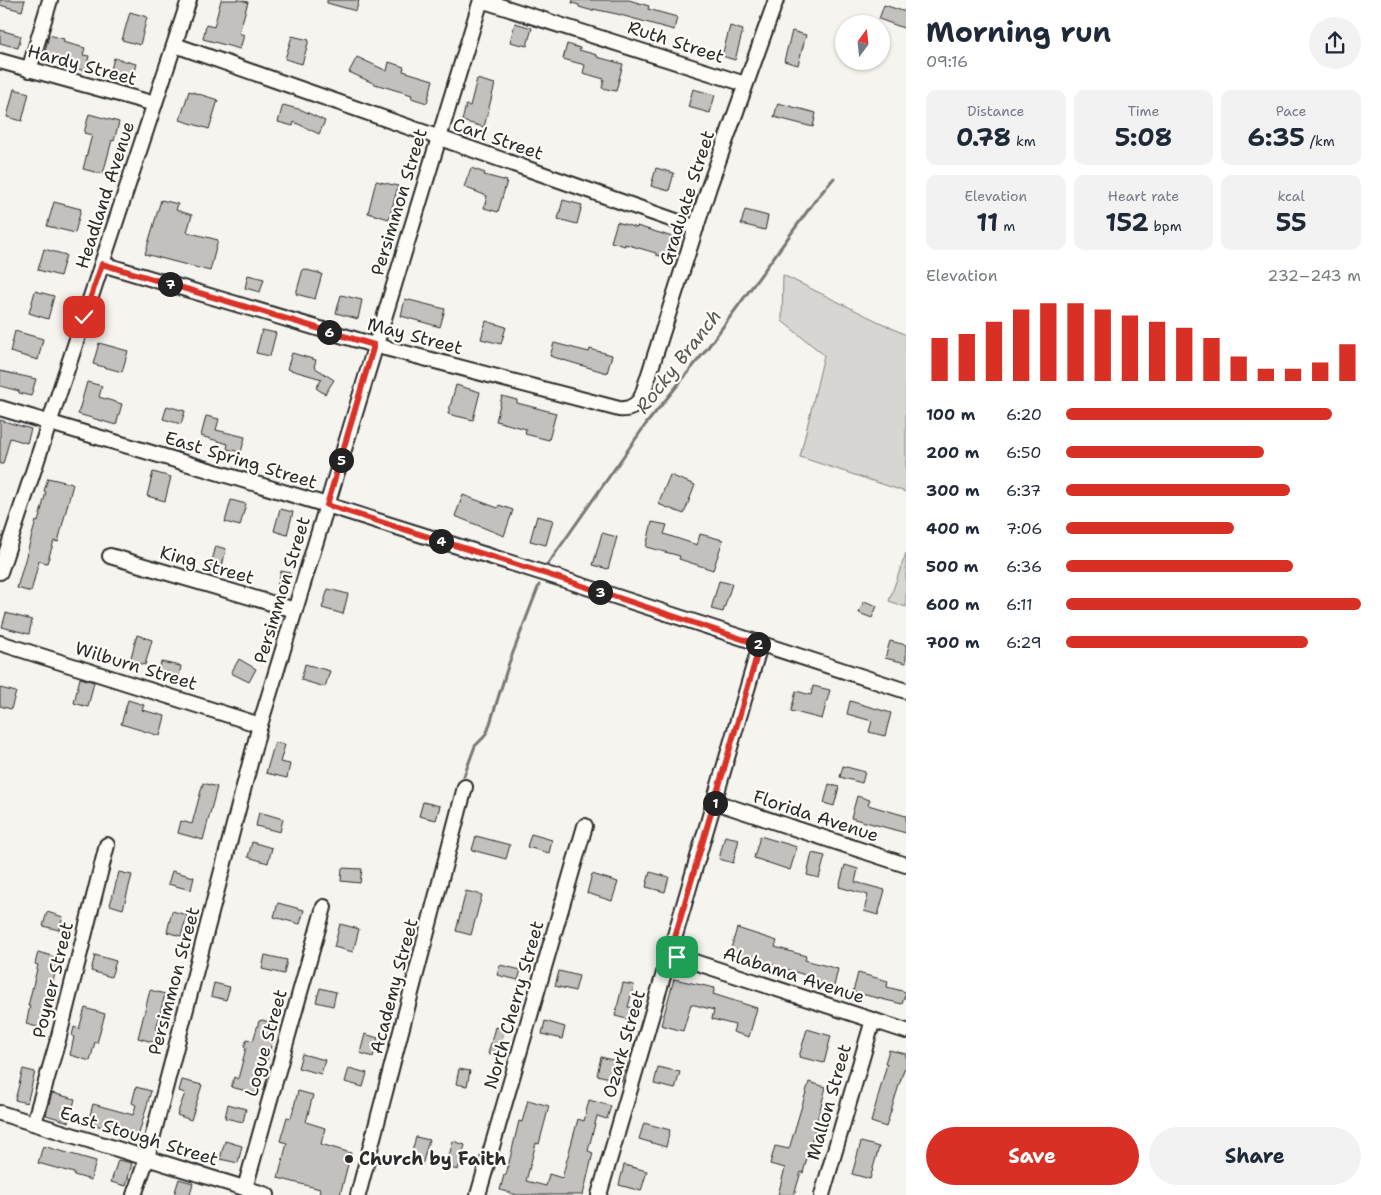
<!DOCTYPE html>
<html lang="en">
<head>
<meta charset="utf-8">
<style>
	:root { --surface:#fff; --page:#f2f2f3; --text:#1f2937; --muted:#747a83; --accent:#d93025 }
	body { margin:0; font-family:"Shantell Sans",sans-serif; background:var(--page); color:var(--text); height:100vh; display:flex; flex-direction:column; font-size:19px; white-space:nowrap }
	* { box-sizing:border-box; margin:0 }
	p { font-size:16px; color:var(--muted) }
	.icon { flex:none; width:28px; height:28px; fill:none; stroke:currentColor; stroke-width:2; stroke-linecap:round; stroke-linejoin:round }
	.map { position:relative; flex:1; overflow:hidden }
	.panel { display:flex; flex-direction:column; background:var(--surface); width:475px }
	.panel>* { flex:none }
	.needle { width:32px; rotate:15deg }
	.buttons { position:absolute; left:835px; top:15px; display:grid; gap:10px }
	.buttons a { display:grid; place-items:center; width:55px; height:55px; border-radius:50%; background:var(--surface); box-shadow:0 1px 4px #0004; font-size:25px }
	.pin { position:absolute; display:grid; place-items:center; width:42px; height:42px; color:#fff; margin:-21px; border-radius:10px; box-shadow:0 2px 8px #0006 }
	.km { position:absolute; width:25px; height:25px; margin:-12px; border-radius:50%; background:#222; color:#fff; font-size:14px; line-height:25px; text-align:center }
	.round { display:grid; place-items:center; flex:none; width:52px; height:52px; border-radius:26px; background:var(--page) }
	.overview { display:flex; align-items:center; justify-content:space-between; height:85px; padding:0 20px }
	h1 { font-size:28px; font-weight:700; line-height:38px }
	.figures { display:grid; grid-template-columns:repeat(3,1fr); gap:8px; height:85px; padding:5px 20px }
	.figures div { display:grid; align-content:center; border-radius:10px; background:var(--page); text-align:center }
	.figures b { font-size:25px; font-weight:700 }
	.figures small { font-size:14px; font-weight:400 }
	.figures p { font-size:14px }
	.chart { height:140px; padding:10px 20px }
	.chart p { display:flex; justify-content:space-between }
	.chart svg { width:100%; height:90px; margin-top:5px; stroke:var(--accent); stroke-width:6 }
	.action { display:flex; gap:10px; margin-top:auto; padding:10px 20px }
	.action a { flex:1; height:58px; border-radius:30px; background:var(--accent); color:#fff; font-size:20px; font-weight:700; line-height:58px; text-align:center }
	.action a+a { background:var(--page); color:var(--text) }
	ul { padding:0 20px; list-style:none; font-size:16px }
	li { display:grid; grid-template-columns:80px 60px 1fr; align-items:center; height:38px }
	li i { height:12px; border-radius:6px; background:var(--accent) }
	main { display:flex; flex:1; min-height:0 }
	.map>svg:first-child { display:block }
	.green { fill:#d7d6d2; stroke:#81807e }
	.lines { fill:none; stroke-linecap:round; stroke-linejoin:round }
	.stream { stroke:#797877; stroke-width:3 }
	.building { fill:#c2c1be; stroke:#2b2b2b }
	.minor-casing { stroke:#2b2b2b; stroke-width:18 }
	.minor { stroke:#fdfcf7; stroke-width:14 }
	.route-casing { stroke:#fff; stroke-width:10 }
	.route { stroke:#d93025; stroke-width:6 }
	.poi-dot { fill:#2b2b2b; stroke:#fdfcf7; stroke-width:2 }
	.labels { text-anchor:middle; stroke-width:4.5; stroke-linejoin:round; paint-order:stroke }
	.street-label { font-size:18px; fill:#2b2b2b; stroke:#fdfcf7 }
	.poi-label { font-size:18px; font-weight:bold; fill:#2b2b2b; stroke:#fdfcf7; text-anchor:start }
	.water-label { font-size:19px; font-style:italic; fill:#585857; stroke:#fdfcf7 }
</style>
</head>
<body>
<main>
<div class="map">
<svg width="906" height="1195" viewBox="0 0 906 1195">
	<rect width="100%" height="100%" fill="#f5f4ef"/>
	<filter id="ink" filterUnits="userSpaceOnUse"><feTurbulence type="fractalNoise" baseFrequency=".02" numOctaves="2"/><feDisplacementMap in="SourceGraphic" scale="10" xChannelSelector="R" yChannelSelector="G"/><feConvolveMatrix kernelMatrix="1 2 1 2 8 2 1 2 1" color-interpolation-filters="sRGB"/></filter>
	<g filter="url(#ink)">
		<!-- green -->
		<g class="green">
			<polygon points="783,275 906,335 906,492 800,457 824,355 782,321"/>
			<polygon points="906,553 906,607 889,601"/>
		</g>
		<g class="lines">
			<!-- stream -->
			<g class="stream">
				<polyline points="548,564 646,424 703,354 817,198 834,178"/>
				<polyline points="464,776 475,746 484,737 488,730 509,663 539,585"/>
			</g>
		</g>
		<!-- building -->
		<g class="building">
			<polygon points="0,0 25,0 22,11 0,5"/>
			<polygon points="221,0 240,0 248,2 239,33 244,35 240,49 203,39 206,25 214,27"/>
			<polygon points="327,0 359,0 356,11 327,3"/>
			<polygon points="573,0 629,0 649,6 648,9 677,17 674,30 617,14 593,9 593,11 579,7 579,5 572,3"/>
			<polygon points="884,5 906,12 906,29 879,19"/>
			<polygon points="130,12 147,17 140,45 122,40"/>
			<polygon points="515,23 532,28 527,46 510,42"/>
			<polygon points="730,26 743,30 735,60 722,56"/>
			<polygon points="0,30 21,36 18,48 0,43"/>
			<polygon points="792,31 806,35 798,65 784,61"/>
			<polygon points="49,35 64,39 63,42 85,48 83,55 89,56 86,71 64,66 66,62 44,56"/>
			<polygon points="292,36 309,40 302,64 285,59"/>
			<polygon points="567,44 580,48 579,50 597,55 597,57 623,64 616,91 602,88 604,79 583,73 585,65 563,59"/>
			<polygon points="357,57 387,71 389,62 404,67 403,71 433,80 427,103 411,98 412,95 375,84 349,72"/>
			<polygon points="114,58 136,64 132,79 110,73"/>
			<polygon points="477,79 495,84 484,127 462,121 466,105 470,106"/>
			<polygon points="14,89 29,93 22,121 7,117"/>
			<polygon points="693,89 715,95 710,113 688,107"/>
			<polygon points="189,91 218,100 209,129 180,120"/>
			<polygon points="778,103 816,113 813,127 774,117"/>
			<polygon points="283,105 302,110 325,121 319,134 294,122 293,126 278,122"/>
			<polygon points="89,114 119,122 114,141 112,140 103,174 83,169 92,135 84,133"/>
			<polygon points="471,168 485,173 484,175 507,181 498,212 484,208 487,196 464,187"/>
			<polygon points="656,168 674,173 669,191 651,186"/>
			<polygon points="376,181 398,186 389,219 368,213"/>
			<polygon points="161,200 178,204 176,210 192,215 187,232 218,240 210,271 145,254"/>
			<polygon points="563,200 582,205 577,224 558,219"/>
			<polygon points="54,202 81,209 75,233 47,226"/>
			<polygon points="745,210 768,216 765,230 741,224"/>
			<polygon points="617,222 637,228 637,226 679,239 673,259 656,255 656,253 625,244 625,246 611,242"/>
			<polygon points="44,249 66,255 60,276 38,270"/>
			<polygon points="303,269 322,274 315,299 296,294"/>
			<polygon points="248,275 264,279 260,292 245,288"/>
			<polygon points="35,291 54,296 48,319 29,313"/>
			<polygon points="341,295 362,300 358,319 336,313"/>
			<polygon points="405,299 445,309 440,327 401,316"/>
			<polygon points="486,321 506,327 501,344 481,339"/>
			<polygon points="262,330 276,333 270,356 256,353"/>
			<polygon points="15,331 43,339 38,360 10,352"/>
			<polygon points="99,343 128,351 122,372 93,364"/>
			<polygon points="554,343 589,352 590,349 612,355 607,373 550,356"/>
			<polygon points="292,353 316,360 314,367 334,380 325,394 316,388 322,379 287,369"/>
			<polygon points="0,371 36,379 31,396 19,393 19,391 0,386"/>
			<polygon points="87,382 102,386 99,397 122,404 116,425 78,414"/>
			<polygon points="456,385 480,392 473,420 448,414"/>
			<polygon points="502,396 517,400 517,403 556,413 549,440 525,434 526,429 496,421"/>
			<polygon points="167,406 185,411 181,424 163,419"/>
			<polygon points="206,416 219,419 216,430 245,437 241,452 227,449 228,444 201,436"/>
			<polygon points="0,420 31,429 27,443 10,438 3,464 0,464"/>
			<polygon points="153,472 171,477 165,501 147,496"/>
			<polygon points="670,475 695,485 684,514 658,504"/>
			<polygon points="48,478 73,484 58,542 54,541 47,563 39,561 31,592 17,588 36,521 38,522 46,492 44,491"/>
			<polygon points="463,495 498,508 499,505 513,510 504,536 455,516"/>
			<polygon points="231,500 246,504 240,526 225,522"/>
			<polygon points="280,509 293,512 287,535 274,531"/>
			<polygon points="537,516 553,520 546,545 530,541"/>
			<polygon points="652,522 667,525 664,534 697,545 700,534 723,540 713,570 679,559 680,556 646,547"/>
			<polygon points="602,533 617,537 608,569 593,565"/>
			<polygon points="216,546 226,549 220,575 209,572"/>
			<polygon points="281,571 290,573 284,593 276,591"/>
			<polygon points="719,581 732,584 723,612 711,609"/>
			<polygon points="328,589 348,594 343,614 322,608"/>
			<polygon points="864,601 877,606 872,618 859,613"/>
			<polygon points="6,613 32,620 29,634 2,627"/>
			<polygon points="137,635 152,640 145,665 130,661"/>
			<polygon points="890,641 906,645 906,663 885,658"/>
			<polygon points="239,659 256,669 249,682 231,673"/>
			<polygon points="161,662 181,666 179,676 159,672"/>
			<polygon points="305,664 330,671 325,687 301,680"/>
			<polygon points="80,678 94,682 88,707 74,703"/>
			<polygon points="813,686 830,690 822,719 791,711 796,691 811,695"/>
			<polygon points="0,688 16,692 11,709 0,706"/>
			<polygon points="128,700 144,705 142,710 165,716 160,736 121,724"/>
			<polygon points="850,701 891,713 885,736 869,732 872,721 847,714"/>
			<polygon points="275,742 285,745 280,762 290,764 287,778 266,773"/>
			<polygon points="843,766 865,772 862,783 840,777"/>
			<polygon points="203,783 217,787 203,840 178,833 181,821 192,824"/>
			<polygon points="829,784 839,787 834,806 824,803"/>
			<polygon points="857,796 870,800 868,805 906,816 906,833 851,818"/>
			<polygon points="423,802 440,806 436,820 419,816"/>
			<polygon points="259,812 283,819 280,832 256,826"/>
			<polygon points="531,834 552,840 549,853 527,847"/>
			<polygon points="476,836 510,845 506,859 472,850"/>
			<polygon points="725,836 739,839 733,863 719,859"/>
			<polygon points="760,836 797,847 790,870 754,858"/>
			<polygon points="252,842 272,848 268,863 248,857"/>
			<polygon points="812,853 825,856 819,878 807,875"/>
			<polygon points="845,865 858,869 855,882 885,890 878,915 864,911 868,895 839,887"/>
			<polygon points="342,868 362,869 360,883 341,881"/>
			<polygon points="172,871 194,877 191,890 168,884"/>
			<polygon points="119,872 132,875 123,909 110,905"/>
			<polygon points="650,872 669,877 665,892 646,887"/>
			<polygon points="592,874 618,882 612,901 587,893"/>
			<polygon points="466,891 482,895 471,935 456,931"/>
			<polygon points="278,903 304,910 300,924 274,917"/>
			<polygon points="172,911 187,915 181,936 167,932"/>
			<polygon points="47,912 63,917 59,930 43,926"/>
			<polygon points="340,924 359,929 353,952 334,947"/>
			<polygon points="737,928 777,941 775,947 806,956 805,960 838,969 834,986 814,981 815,978 730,952"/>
			<polygon points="38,952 59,958 41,1028 26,1024 30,1006 28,1006 38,965 35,964"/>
			<polygon points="95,955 116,961 111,977 91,971"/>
			<polygon points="265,955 287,960 284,974 262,969"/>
			<polygon points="500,965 521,970 518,980 497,975"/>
			<polygon points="559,971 579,976 575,991 555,986"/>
			<polygon points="858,973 888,981 887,987 906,992 902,1004 853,992"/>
			<polygon points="674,979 715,988 713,994 757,1008 749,1037 733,1032 735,1025 712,1019 714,1010 691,1004 683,1031 661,1025"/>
			<polygon points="214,983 230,987 226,1000 211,996"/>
			<polygon points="623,983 634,985 628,1007 634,1008 631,1020 615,1016"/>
			<polygon points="320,988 336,992 333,1006 316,1002"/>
			<polygon points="150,990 165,994 156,1029 164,1031 160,1044 138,1038"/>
			<polygon points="85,1008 105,1014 97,1043 95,1042 90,1061 70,1055 74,1037 72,1036 74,1027 79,1029"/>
			<polygon points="262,1020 277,1024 258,1094 231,1087 234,1077 238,1079 246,1048 244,1047 247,1039 253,1041 259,1021"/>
			<polygon points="545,1021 565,1027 562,1039 542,1034"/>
			<polygon points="495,1027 505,1029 497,1057 488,1054"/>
			<polygon points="807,1029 831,1036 824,1063 799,1057"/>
			<polygon points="365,1034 378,1038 373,1057 360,1053"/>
			<polygon points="889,1050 906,1054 906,1069 904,1069 886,1127 871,1122 887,1064 885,1063"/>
			<polygon points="302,1054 325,1060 321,1074 298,1068"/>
			<polygon points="601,1057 627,1064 622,1081 597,1075"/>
			<polygon points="658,1067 680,1072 675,1089 654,1084"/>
			<polygon points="349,1068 367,1073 363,1087 345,1082"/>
			<polygon points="23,1069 35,1072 27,1103 15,1100"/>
			<polygon points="459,1069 470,1071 467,1086 456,1084"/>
			<polygon points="182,1080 202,1085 191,1120 177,1115 185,1093 179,1091"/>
			<polygon points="809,1082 826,1087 803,1173 801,1172 794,1195 778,1195 785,1168 770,1164 775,1146 789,1149"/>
			<polygon points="136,1087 151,1091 138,1137 88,1123 93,1104 133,1115 136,1105 132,1103"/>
			<polygon points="298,1091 313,1095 306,1122 325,1128 321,1144 351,1153 340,1195 319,1195 320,1189 278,1178 287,1143 280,1141 287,1117 291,1118"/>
			<polygon points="52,1093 75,1099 69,1122 46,1115"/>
			<polygon points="528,1100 549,1106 539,1144 536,1143 526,1181 546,1186 549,1174 562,1178 578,1119 584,1121 589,1100 611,1106 607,1119 597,1116 588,1151 593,1153 583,1195 517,1195 500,1190 504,1175 506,1175 519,1121 522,1122"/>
			<polygon points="228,1104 246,1109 243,1122 225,1118"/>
			<polygon points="644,1123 670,1130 666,1147 639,1139"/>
			<polygon points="416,1137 429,1140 422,1165 409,1162"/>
			<polygon points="225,1141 242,1146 238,1163 220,1159"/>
			<polygon points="453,1141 465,1145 458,1170 446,1167"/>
			<polygon points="861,1142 879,1147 870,1179 852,1174"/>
			<polygon points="43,1146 96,1161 91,1180 74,1175 74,1173 38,1163"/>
			<polygon points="118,1160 132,1163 126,1186 111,1182"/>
			<polygon points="624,1165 647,1171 641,1191 619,1185"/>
			<polygon points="179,1179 193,1183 190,1195 174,1195"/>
		</g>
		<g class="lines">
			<defs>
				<g id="minor">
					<polyline points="481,0 745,84"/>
					<polyline points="175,45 696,228"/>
					<polyline points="0,61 155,104"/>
					<polyline points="29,70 50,0"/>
					<path d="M102 264 374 345 619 409C629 410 637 406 642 396L709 187 776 0"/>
					<polyline points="0,408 327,505 562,579 906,691"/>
					<polyline points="110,556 295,610"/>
					<polyline points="0,572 189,0"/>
					<polyline points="0,643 260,725"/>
					<polyline points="715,802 906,865"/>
					<polyline points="670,954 906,1031"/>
					<polyline points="0,1113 267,1195"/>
					<polyline points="34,1123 58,1040 107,845"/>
					<polyline points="245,1188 324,907"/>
					<polyline points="134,1195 147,1158 260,725 481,0"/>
					<polyline points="358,1195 465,787"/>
					<polyline points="478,1195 585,826"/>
					<polyline points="599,1195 760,645"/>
					<polyline points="822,1195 873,1020"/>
				</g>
			</defs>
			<!-- minor casing -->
			<use href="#minor" class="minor-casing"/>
			<!-- minor -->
			<use href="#minor" class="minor"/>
		</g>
	</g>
	<g class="lines" filter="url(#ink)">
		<defs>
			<polyline id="route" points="84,317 102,264 374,345 327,505 562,579 760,645 670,954 677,957"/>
		</defs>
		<!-- route casing -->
		<use href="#route" class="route-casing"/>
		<!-- route -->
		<use href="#route" class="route"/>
	</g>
	<!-- markers -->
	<circle class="poi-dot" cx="349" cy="1159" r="5"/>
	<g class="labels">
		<!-- street labels -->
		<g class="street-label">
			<text transform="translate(676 42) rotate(18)" y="6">Ruth Street</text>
			<text transform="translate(82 65) rotate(15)" y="6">Hardy Street</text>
			<text transform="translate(498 139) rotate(19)" y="6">Carl Street</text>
			<text transform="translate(105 195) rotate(-72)" y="6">Headland Avenue</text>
			<text transform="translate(687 198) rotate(-72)" y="6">Graduate Street</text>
			<text transform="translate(399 202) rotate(-73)" y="6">Persimmon Street</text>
			<text transform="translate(415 336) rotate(15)" y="6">May Street</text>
			<text transform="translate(241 460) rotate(17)" y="6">East Spring Street</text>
			<text transform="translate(207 565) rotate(16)" y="6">King Street</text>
			<text transform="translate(282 590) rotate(-73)" y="6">Persimmon Street</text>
			<text transform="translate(136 666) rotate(17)" y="6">Wilburn Street</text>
			<text transform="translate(816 816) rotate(18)" y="6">Florida Avenue</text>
			<text transform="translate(794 975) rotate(18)" y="6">Alabama Avenue</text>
			<text transform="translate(53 980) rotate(-76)" y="6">Poyner Street</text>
			<text transform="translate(174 981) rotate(-75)" y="6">Persimmon Street</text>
			<text transform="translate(394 986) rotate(-75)" y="6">Academy Street</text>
			<text transform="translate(514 1005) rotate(-74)" y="6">North Cherry Street</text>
			<text transform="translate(266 1043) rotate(-74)" y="6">Logue Street</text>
			<text transform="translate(624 1044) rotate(-74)" y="6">Ozark Street</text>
			<text transform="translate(829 1102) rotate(-74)" y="6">Mallon Street</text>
			<text transform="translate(139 1136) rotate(17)" y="6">East Stough Street</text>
		</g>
		<!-- poi labels -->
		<g class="poi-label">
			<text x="359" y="1165">Church by Faith</text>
		</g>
		<!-- water labels -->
		<g class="water-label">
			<text transform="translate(678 361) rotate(-52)" y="7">Rocky Branch</text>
		</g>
	</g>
</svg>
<div class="buttons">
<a><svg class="needle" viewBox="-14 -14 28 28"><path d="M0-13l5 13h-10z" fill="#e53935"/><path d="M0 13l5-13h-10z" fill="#747a83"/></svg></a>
</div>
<div class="pin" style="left:677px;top:957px;background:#1e9e55"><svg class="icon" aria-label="arrive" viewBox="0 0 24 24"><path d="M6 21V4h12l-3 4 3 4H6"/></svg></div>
<div class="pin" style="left:84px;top:317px;background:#d93025"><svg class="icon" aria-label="check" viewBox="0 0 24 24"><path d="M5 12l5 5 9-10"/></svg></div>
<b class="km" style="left:715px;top:803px">1</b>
<b class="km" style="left:758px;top:644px">2</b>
<b class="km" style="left:600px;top:592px">3</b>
<b class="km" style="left:441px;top:541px">4</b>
<b class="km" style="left:341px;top:460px">5</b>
<b class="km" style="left:329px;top:332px">6</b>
<b class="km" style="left:170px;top:284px">7</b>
</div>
<section class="panel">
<div class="overview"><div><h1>Morning run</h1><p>09:16</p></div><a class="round"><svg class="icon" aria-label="share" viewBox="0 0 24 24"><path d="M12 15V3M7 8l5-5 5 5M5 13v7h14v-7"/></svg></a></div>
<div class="figures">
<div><p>Distance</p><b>0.78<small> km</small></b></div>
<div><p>Time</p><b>5:08</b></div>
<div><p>Pace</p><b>6:35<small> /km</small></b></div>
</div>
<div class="figures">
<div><p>Elevation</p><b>11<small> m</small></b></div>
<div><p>Heart rate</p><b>152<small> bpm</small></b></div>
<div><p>kcal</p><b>55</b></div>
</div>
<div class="chart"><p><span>Elevation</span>232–243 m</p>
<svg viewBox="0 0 160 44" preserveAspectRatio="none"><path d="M5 44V23M15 44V21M25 44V15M35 44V9M45 44V6M55 44V6M65 44V9M75 44V12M85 44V15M95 44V18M105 44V23M115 44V32M125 44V38M135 44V38M145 44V35M155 44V26"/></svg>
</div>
<ul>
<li><b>100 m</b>6:20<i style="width:90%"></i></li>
<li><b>200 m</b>6:50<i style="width:67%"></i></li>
<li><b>300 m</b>6:37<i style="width:76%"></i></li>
<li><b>400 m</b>7:06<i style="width:57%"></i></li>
<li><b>500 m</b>6:36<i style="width:77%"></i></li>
<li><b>600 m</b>6:11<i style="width:100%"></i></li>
<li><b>700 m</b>6:29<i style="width:82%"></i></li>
</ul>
<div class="action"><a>Save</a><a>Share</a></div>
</section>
</main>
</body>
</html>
